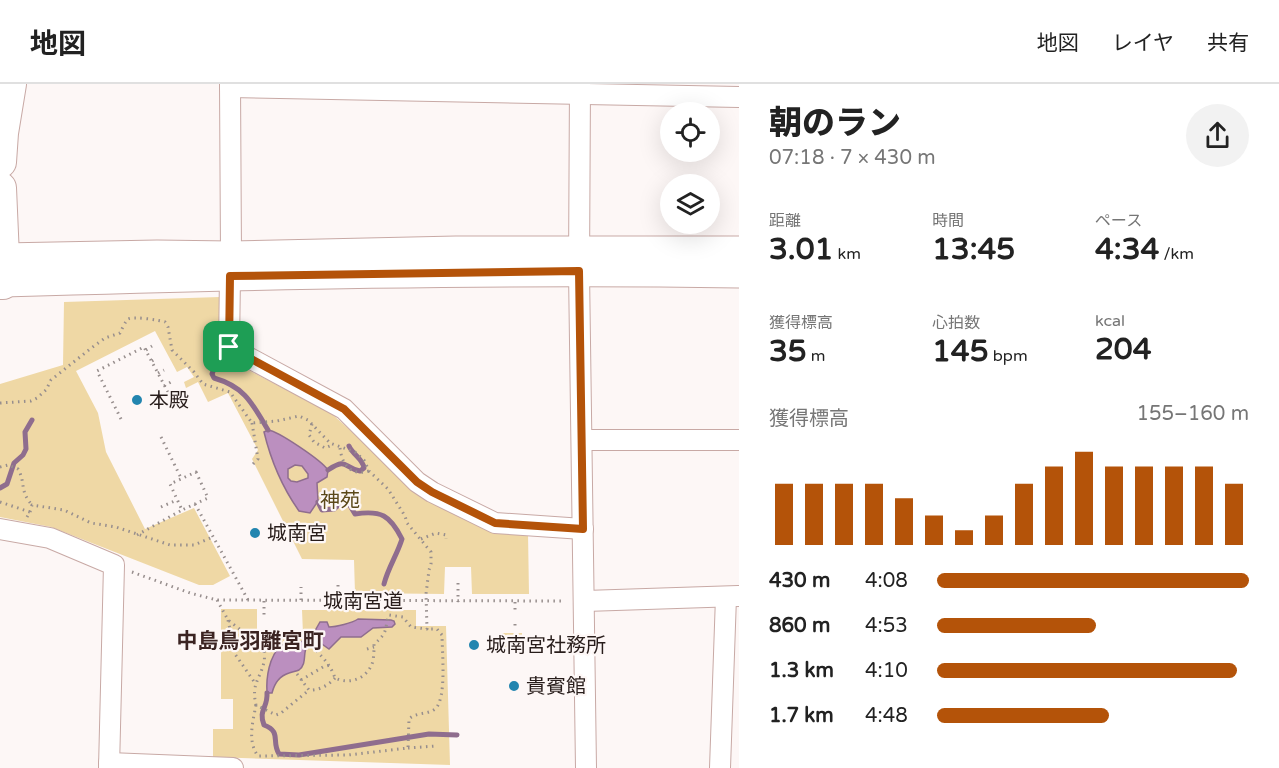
<!DOCTYPE html>
<html lang="ja">
<head>
<meta charset="utf-8">
<style>
	:root { --surface:#fff; --page:#f2f2f2; --text:#222; --muted:#767676; --line:#e0e0e0; --accent:#b45309 }
	body { margin:0; font-family:"Varela Round","Noto Sans JP",sans-serif; background:var(--page); color:var(--text); height:100vh; display:flex; flex-direction:column; font-size:22px; white-space:nowrap }
	* { box-sizing:border-box; margin:0 }
	p { font-size:20px; color:var(--muted) }
	.icon { flex:none; width:33px; height:33px; fill:none; stroke:currentColor; stroke-width:2; stroke-linecap:round; stroke-linejoin:round }
	.map { position:relative; flex:1; overflow:hidden }
	.drawer { display:flex; flex-direction:column; background:var(--surface); width:540px }
	.drawer>* { flex:none }
	.controls { position:absolute; left:660px; top:18px; display:grid; gap:12px }
	.controls a { display:grid; place-items:center; width:60px; height:60px; border-radius:50%; background:var(--surface); box-shadow:0 6px 24px #0002; font-size:30px }
	.pin { position:absolute; display:grid; place-items:center; width:51px; height:51px; color:#fff; margin:-26px; border-radius:12px; box-shadow:0 3px 9px #0006 }
	.round { display:grid; place-items:center; flex:none; width:63px; height:63px; border-radius:32px; background:var(--page) }
	.summary { display:flex; align-items:center; justify-content:space-between; height:102px; padding:0 30px }
	h1 { font-size:33px; font-weight:800; line-height:45px }
	.stats { display:grid; grid-template-columns:repeat(3,1fr); gap:9px; height:102px; padding:6px 30px }
	.stats div { display:grid; align-content:center }
	.stats b { font-size:30px; font-weight:800 }
	.stats small { font-size:16px; font-weight:400 }
	.stats p { font-size:16px }
	.chart { height:168px; padding:12px 30px }
	.chart p { display:flex; justify-content:space-between }
	.chart svg { width:100%; height:108px; margin-top:6px; stroke:var(--accent); stroke-width:6 }
	ul { padding:0 30px; list-style:none; font-size:20px }
	li { display:grid; grid-template-columns:96px 72px 1fr; align-items:center; height:45px }
	li i { height:15px; border-radius:8px; background:var(--accent) }
	header { display:flex; align-items:center; gap:36px; box-sizing:border-box; height:84px; padding:0 30px; background:var(--surface); border-bottom:2px solid var(--line) }
	header strong { font-size:28px }
	nav { display:flex; gap:33px; margin-inline-start:auto; font-size:21px }
	main { display:flex; flex:1; min-height:0 }
	.map>svg:first-child { display:block }
	.green { fill:#efd8a5 }
	.water { fill:#bb8fbf; stroke:#8f6d8e; stroke-width:1.5; fill-rule:evenodd }
	.lines { fill:none; stroke-linecap:round; stroke-linejoin:round }
	.stream { stroke:#8f6d8e; stroke-width:5 }
	.street-casing { stroke:#c8a9a5; stroke-width:22 }
	.secondary-casing { stroke:#c8a9a5; stroke-width:29 }
	.primary-casing { stroke:#c8a9a5; stroke-width:34 }
	.path { stroke:#978e8d; stroke-width:3; stroke-dasharray:1.5 4.5; stroke-linecap:butt }
	.street { stroke:#fff; stroke-width:20 }
	.secondary { stroke:#fff; stroke-width:27 }
	.primary { stroke:#fff; stroke-width:32 }
	.route-casing { stroke:#fff; stroke-width:12 }
	.route { stroke:#b45309; stroke-width:8 }
	.poi-dot { fill:#2285af; stroke:#fdf7f6; stroke-width:2 }
	.labels { text-anchor:middle; stroke-width:4.5; stroke-linejoin:round; paint-order:stroke }
	.poi-label { font-size:20px; fill:#281d1b; stroke:#fdf7f6; text-anchor:start }
	.park-label { font-size:20px; fill:#5b4819; stroke:#fdf7f6 }
	.street-label { font-size:20px; fill:#281d1b; stroke:#fdf7f6 }
	.neighbourhood-label { font-size:21px; font-weight:bold; fill:#3b2422; stroke:#fdf7f6 }
</style>
</head>
<body>
<header>
<strong>地図</strong>
<nav><a>地図</a><a>レイヤ</a><a>共有</a></nav>
</header>
<main>
<div class="map">
<svg width="739" height="684" viewBox="0 0 739 684">
	<rect width="100%" height="100%" fill="#fdf7f6"/>
	<!-- green -->
	<g class="green">
		<polygon points="220,213 220,269 223,273 331,329 425,414 489,447 528,449 529,510 472,510 471,483 445,483 444,510 355,509 354,476 302,475 252,375 258,366 228,309 208,318 198,298 186,304 184,298 194,293 187,283 177,288 155,247 76,287 98,329 106,368 145,445 194,424 230,492 213,501 199,501 51,443 0,433 0,300 63,281 64,218"/>
		<polygon points="221,525 257,525 257,550 303,550 302,526 416,526 416,542 446,542 450,681 213,673 213,645 233,645 233,615 221,615"/>
		<polygon points="501,549 522,549 522,559 513,559 513,564 492,564 492,559 501,558"/>
	</g>
	<!-- water -->
	<g class="water">
		<path d="M268 346C278 347 321 376 328 386L327 393 317 399 318 417 310 429 299 427C282 403 271 377 264 348ZM295 381 302 382 308 390V394L297 398 291 397 288 394V385Z"/>
		<path d="M358 535 391 536 394 537 395 540 392 543 373 544 361 553H341L329 565 319 558C296 559 311 577 299 586 297 587 292 588 289 589 279 592 274 601 272 609H267C266 593 269 573 281 561L299 559 312 552 320 538H327L329 543C336 543 352 539 358 535Z"/>
	</g>
	<g class="lines">
		<!-- stream -->
		<g class="stream">
			<path d="M218 274 212 290 214 294C245 303 252 319 268 346"/>
			<path d="M328 386C348 373 343 384 360 387L364 384C363 375 353 371 349 362"/>
			<polyline points="0,404 7,400 14,379 23,371 26,365 25,348 32,336"/>
			<path d="M318 418 322 426 334 425 341 419 349 420 355 430C381 426 390 431 402 455 397 471 388 484 384 500"/>
			<path d="M267 609C268 624 258 626 264 641 282 648 271 657 279 670L299 671 429 650 457 651"/>
		</g>
		<defs>
			<g id="street">
				<polyline points="230,0 231,171"/>
				<polyline points="580,0 579,187 586,684"/>
				<polyline points="230,3 739,13"/>
				<polyline points="230,192 229,263 344,325 417,398 432,408 495,439 583,445"/>
				<polyline points="582,356 739,356"/>
				<polyline points="0,445 50,454 114,481 109,684"/>
				<polyline points="585,517 738,512"/>
				<polyline points="109,679 233,684"/>
				<polyline points="720,684 726,513"/>
			</g>
			<g id="secondary">
				<polyline points="3,173 157,170 231,171 456,166 739,166"/>
				<path d="M3 199C249 192 494 186 739 190"/>
			</g>
			<g id="primary">
				<polyline points="0,78 2,49 10,0"/>
				<polyline points="0,104 3,173 0,173"/>
				<polyline points="0,199 3,199"/>
			</g>
		</defs>
		<!-- street casing -->
		<use href="#street" class="street-casing"/>
		<!-- secondary casing -->
		<use href="#secondary" class="secondary-casing"/>
		<!-- primary casing -->
		<use href="#primary" class="primary-casing"/>
		<!-- path -->
		<g class="path">
			<polyline points="146,266 152,262"/>
			<polyline points="152,277 157,274"/>
			<polyline points="158,289 164,286"/>
			<polyline points="164,302 171,298"/>
			<path d="M0 319 31 317 37 314 46 306 51 296 90 265 105 254 120 249C122 245 125 238 128 235 133 232 159 236 165 238L168 243 172 266 194 288 203 300 230 308 252 339 277 337 299 332 308 336 330 359 355 368 364 376 369 387 388 405 405 432 407 439 431 468V480L429 486 426 510 427 545 411 543 403 533 389 531C384 545 389 548 374 560 374 567 374 574 372 580 366 595 349 601 335 594 329 576 316 569 307 554"/>
			<polyline points="121,335 97,287 144,263 169,310"/>
			<polyline points="252,339 258,375 252,381"/>
			<polyline points="312,340 309,351 314,358 325,364 332,361"/>
			<polyline points="161,353 181,394"/>
			<path d="M340 364C342 382 352 392 369 387"/>
			<path d="M0 383 8 381 18 385C26 399 19 406 32 421"/>
			<polygon points="196,388 208,414 182,426 170,400"/>
			<polyline points="0,418 30,428 27,433"/>
			<polyline points="195,420 248,516"/>
			<polyline points="161,423 177,416"/>
			<polyline points="30,428 32,421 64,426 91,439 116,443 170,461 194,461 213,453"/>
			<polyline points="137,451 182,426"/>
			<polyline points="421,455 436,449 446,451 446,455"/>
			<polyline points="132,488 190,509 217,516 565,517"/>
			<polyline points="458,499 458,518"/>
			<polyline points="338,501 338,517"/>
			<path d="M217 516 228 536 264 564C264 568 265 574 264 578 260 596 251 599 256 621L276 631 281 629 309 606"/>
			<polyline points="301,516 301,503"/>
			<polyline points="264,517 264,535"/>
			<polyline points="515,518 515,530"/>
			<polyline points="228,536 235,570 255,599"/>
			<polyline points="515,540 515,545"/>
			<polyline points="367,565 374,563"/>
			<path d="M297 590 309 606C318 607 329 601 335 594"/>
			<polyline points="301,596 323,583 330,581"/>
			<path d="M256 621C253 637 247 657 258 672L348 671 408 664 409 635C416 628 427 631 435 625 447 615 442 567 442 551L437 545H427"/>
			<polyline points="408,664 436,662"/>
		</g>
		<!-- street -->
		<use href="#street" class="street"/>
		<!-- secondary -->
		<use href="#secondary" class="secondary"/>
		<!-- primary -->
		<use href="#primary" class="primary"/>
	</g>
	<g class="lines">
		<defs>
			<polygon id="route" points="579,187 583,445 495,439 432,408 417,398 344,325 229,263 230,192"/>
		</defs>
		<!-- route casing -->
		<use href="#route" class="route-casing"/>
		<!-- route -->
		<use href="#route" class="route"/>
	</g>
	<!-- markers -->
	<g class="poi-dot">
		<circle cx="137" cy="316" r="6"/>
		<circle cx="255" cy="449" r="6"/>
		<circle cx="474" cy="561" r="6"/>
		<circle cx="514" cy="602" r="6"/>
	</g>
	<g class="labels">
		<!-- poi labels -->
		<g class="poi-label">
			<text x="149" y="323">本殿</text>
			<text x="267" y="456">城南宮</text>
			<text x="486" y="568">城南宮社務所</text>
			<text x="526" y="609">貴賓館</text>
		</g>
		<!-- park labels -->
		<g class="park-label">
			<text x="340" y="423">神苑</text>
		</g>
		<!-- street labels -->
		<g class="street-label">
			<text x="363" y="524">城南宮道</text>
		</g>
		<!-- neighbourhood labels -->
		<g class="neighbourhood-label">
			<text x="250" y="564">中島鳥羽離宮町</text>
		</g>
	</g>
</svg>
<div class="controls">
<a><svg class="icon" aria-label="locate" viewBox="0 0 24 24"><circle cx="12" cy="12" r="6"/><path d="M12 2v4M12 18v4M2 12h4M18 12h4"/></svg></a>
<a><svg class="icon" aria-label="layers" viewBox="0 0 24 24"><path d="M12 4l9 5-9 5-9-5zM3 14l9 5 9-5"/></svg></a>
</div>
<div class="pin" style="left:229px;top:263px;background:#1e9e55"><svg class="icon" aria-label="arrive" viewBox="0 0 24 24"><path d="M6 21V4h12l-3 4 3 4H6"/></svg></div>
</div>
<section class="drawer">
<div class="summary"><div><h1>朝のラン</h1><p>07:18 · 7 × 430 m</p></div><a class="round"><svg class="icon" aria-label="share" viewBox="0 0 24 24"><path d="M12 15V3M7 8l5-5 5 5M5 13v7h14v-7"/></svg></a></div>
<div class="stats">
<div><p>距離</p><b>3.01<small> km</small></b></div>
<div><p>時間</p><b>13:45</b></div>
<div><p>ペース</p><b>4:34<small> /km</small></b></div>
</div>
<div class="stats">
<div><p>獲得標高</p><b>35<small> m</small></b></div>
<div><p>心拍数</p><b>145<small> bpm</small></b></div>
<div><p>kcal</p><b>204</b></div>
</div>
<div class="chart"><p><span>獲得標高</span>155–160 m</p>
<svg viewBox="0 0 160 44" preserveAspectRatio="none"><path d="M5 44V19M15 44V19M25 44V19M35 44V19M45 44V25M55 44V32M65 44V38M75 44V32M85 44V19M95 44V12M105 44V6M115 44V12M125 44V12M135 44V12M145 44V12M155 44V19"/></svg>
</div>
<ul>
<li><b>430 m</b>4:08<i style="width:100%"></i></li>
<li><b>860 m</b>4:53<i style="width:51%"></i></li>
<li><b>1.3 km</b>4:10<i style="width:96%"></i></li>
<li><b>1.7 km</b>4:48<i style="width:55%"></i></li>
</ul>
</section>
</main>
</body>
</html>
